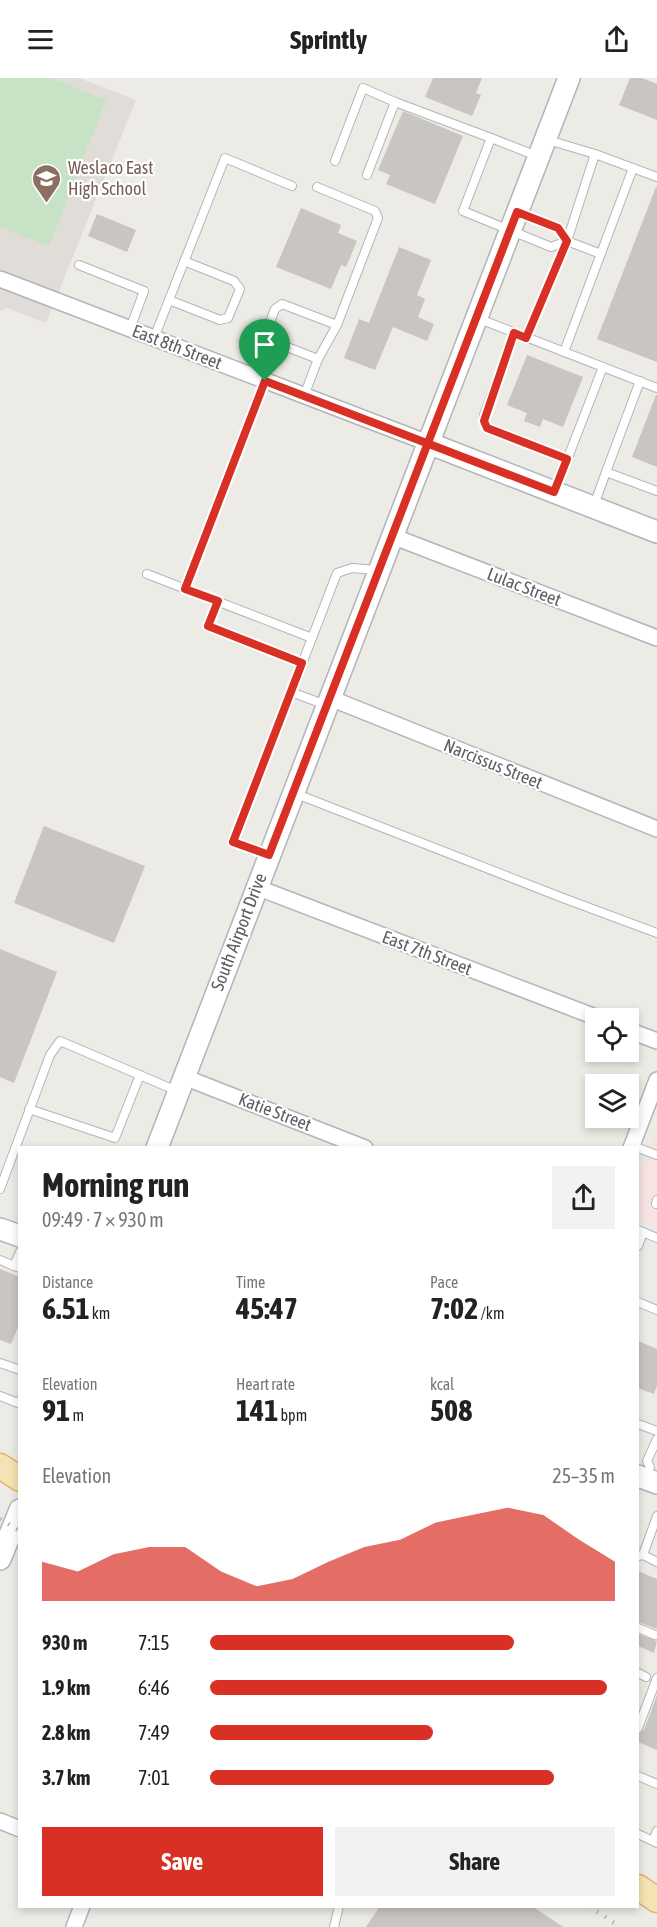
<!DOCTYPE html>
<html lang="en">
<head>
<meta charset="utf-8">
<style>
	:root { --surface:#fff; --page:#f2f2f2; --text:#222; --muted:#767676; --accent:#d93025 }
	body { margin:0; font-family:"Asap Condensed",sans-serif; background:var(--page); color:var(--text); height:100vh; display:flex; flex-direction:column; font-size:22px; white-space:nowrap }
	* { box-sizing:border-box; margin:0 }
	p { font-size:20px; color:var(--muted) }
	.icon { flex:none; width:33px; height:33px; fill:none; stroke:currentColor; stroke-width:2; stroke-linecap:round; stroke-linejoin:round }
	.map { position:relative; flex:1; overflow:hidden }
	.panel { position:absolute; left:18px; top:1068px; width:621px; height:762px; display:flex; flex-direction:column; background:var(--surface); border-radius:0px; box-shadow:0 3px 9px #0003 }
	.panel>* { flex:none }
	.buttons { position:absolute; left:585px; top:930px; display:grid; gap:12px }
	.buttons a { display:grid; place-items:center; width:54px; height:54px; border-radius:0px; background:var(--surface); box-shadow:0 3px 9px #0003; font-size:30px }
	.pin { position:absolute; display:grid; place-items:center; width:51px; height:51px; color:#fff; margin:-62px -26px; border-radius:50% 50% 50% 0; rotate:-45deg; box-shadow:0 0 6px #0007 }
	.pin .icon { rotate:45deg }
	.round { display:grid; place-items:center; flex:none; width:63px; height:63px; border-radius:0px; background:var(--page) }
	.summary { display:flex; align-items:center; justify-content:space-between; height:102px; padding:0 24px }
	h1 { font-size:33px; font-weight:700; line-height:45px }
	.stats { display:grid; grid-template-columns:repeat(3,1fr); gap:9px; height:102px; padding:6px 24px }
	.stats div { display:grid; align-content:center }
	.stats b { font-size:30px; font-weight:700 }
	.stats small { font-size:16px; font-weight:400 }
	.stats p { font-size:16px }
	.chart { height:168px; padding:12px 24px }
	.chart p { display:flex; justify-content:space-between }
	.chart svg { width:100%; height:108px; margin-top:6px; fill:var(--accent); opacity:.7 }
	.cta { display:flex; gap:12px; margin-top:auto; padding:12px 24px }
	.cta a { flex:1; height:69px; border-radius:0px; background:var(--accent); color:#fff; font-size:24px; font-weight:700; line-height:69px; text-align:center }
	.cta a+a { background:var(--page); color:var(--text) }
	ul { padding:0 24px; list-style:none; font-size:20px }
	li { display:grid; grid-template-columns:96px 72px 1fr; align-items:center; height:45px }
	li i { height:15px; border-radius:8px; background:var(--accent) }
	header { display:flex; justify-content:space-between; align-items:center; height:78px; padding:0 24px; background:var(--surface); font-size:27px; font-weight:700 }
	.map>svg:first-child { display:block }
	.education { fill:#e0dcd7 }
	.medical { fill:#f8e3e3 }
	.green { fill:#c8e2c5 }
	.building { fill:#c9c5c2 }
	.lines { fill:none; stroke-linecap:round; stroke-linejoin:round }
	.lane-casing { stroke:#b2b5b8; stroke-width:10 }
	.street-casing { stroke:#b2b5b8; stroke-width:18 }
	.secondary-casing { stroke:#b1b4b8; stroke-width:24 }
	.primary-casing { stroke:#dfb46c; stroke-width:27 }
	.lane { stroke:#fff; stroke-width:8 }
	.street { stroke:#fff; stroke-width:15 }
	.secondary { stroke:#fff; stroke-width:21 }
	.primary { stroke:#f5e4b3; stroke-width:24 }
	.rail { stroke:#b3b4b4; stroke-width:4.5; stroke-dasharray:1.5 8; stroke-linecap:butt }
	.route-casing { stroke:#fff; stroke-width:12 }
	.route { stroke:#d93025; stroke-width:8 }
	.labels { text-anchor:middle; stroke-width:4.5; stroke-linejoin:round; paint-order:stroke }
	.education-label { font-size:18px; fill:#785e54; stroke:#fff; text-anchor:start }
	.street-label { font-size:18px; fill:#5d6063; stroke:#fff }
</style>
</head>
<body>
<header><svg class="icon" aria-label="menu" viewBox="0 0 24 24"><path d="M4 6h16M4 12h16M4 18h16"/></svg>Sprintly<svg class="icon" aria-label="share" viewBox="0 0 24 24"><path d="M12 15V3M7 8l5-5 5 5M5 13v7h14v-7"/></svg></header>
<div class="map">
<svg width="657" height="1849" viewBox="0 0 657 1849">
	<rect width="100%" height="100%" fill="#edebe5"/>
	<!-- education -->
	<polygon class="education" points="0,0 79,0 136,22 46,245 7,230 0,233"/>
	<!-- medical -->
	<polygon class="medical" points="657,1049 657,1147 638,1139 638,1100"/>
	<!-- green -->
	<polygon class="green" points="0,0 50,0 106,22 49,168 0,149"/>
	<!-- building -->
	<g class="building">
		<polygon points="433,0 482,0 476,15 481,17 472,38 425,19"/>
		<polygon points="630,0 642,0 657,6 657,42 619,27"/>
		<polygon points="403,33 463,58 435,126 386,106 390,97 378,92"/>
		<polygon points="656,109 657,109 657,284 597,261"/>
		<polygon points="301,130 341,147 338,155 357,163 346,189 341,187 331,211 276,189"/>
		<polygon points="97,136 136,152 127,174 88,158"/>
		<polygon points="399,169 431,182 417,217 425,221 418,239 434,246 427,263 393,249 375,292 344,280 359,241 369,245"/>
		<polygon points="527,277 583,299 563,349 543,341 540,349 524,343 527,335 507,327"/>
		<polygon points="656,317 657,317 657,389 632,379"/>
		<polygon points="44,748 145,788 114,865 14,825"/>
		<polygon points="0,871 57,894 14,1005 0,999"/>
		<polygon points="0,1191 20,1199 20,1244 11,1266 0,1262"/>
		<polygon points="638,1263 657,1271 657,1307 654,1316 638,1310"/>
		<polygon points="638,1493 657,1501 657,1551 638,1544"/>
		<polygon points="638,1556 657,1563 654,1575 638,1568"/>
		<polygon points="657,1617 657,1672 638,1664 638,1656 644,1652"/>
		<polygon points="380,1828 532,1828 563,1849 366,1849"/>
	</g>
	<g class="lines">
		<defs>
			<g id="lane">
				<polyline points="491,60 537,78"/>
				<polyline points="548,62 595,76 657,99"/>
				<polyline points="335,83 363,10 395,24"/>
				<polyline points="367,97 395,24 491,60 463,133 551,169 567,163 558,150 518,135"/>
				<polyline points="567,163 601,176"/>
				<polyline points="79,187 144,213 130,251"/>
				<polyline points="169,222 220,242 228,240 240,211 234,203 184,183"/>
				<polyline points="477,240 657,310"/>
				<polyline points="515,255 484,337 484,343 487,350 567,381"/>
				<polyline points="527,259 567,163 595,76"/>
				<polyline points="154,260 225,80 292,108"/>
				<polyline points="564,274 633,90"/>
				<polyline points="318,281 337,247"/>
				<polyline points="640,303 606,394 657,413"/>
				<polyline points="304,318 318,281 269,262 266,255 275,231 282,226 337,247 378,140 375,133 317,109"/>
				<polyline points="555,413 603,289"/>
				<polyline points="594,427 606,394"/>
				<polyline points="147,496 312,560 337,495 352,490 376,492"/>
				<polyline points="185,511 265,303"/>
				<polyline points="218,523 208,548 302,585"/>
				<polyline points="291,614 326,627"/>
				<polyline points="294,715 563,820 657,855"/>
				<polyline points="268,777 233,764 312,560"/>
				<polyline points="29,1031 115,1060 140,997"/>
				<polyline points="638,1070 657,1077"/>
				<polyline points="0,1111 50,977 60,963 177,1013"/>
				<polyline points="657,1122 656,1126 657,1126"/>
				<polyline points="638,1152 657,1160"/>
				<polyline points="638,1168 643,1154"/>
				<polyline points="20,1174 14,1188 20,1190"/>
				<polyline points="0,1182 14,1188"/>
				<polyline points="638,1224 657,1232"/>
				<polyline points="0,1285 20,1292"/>
				<polyline points="0,1318 18,1325 20,1322"/>
				<polyline points="638,1346 657,1353"/>
				<polyline points="646,1400 650,1389 647,1383 657,1361"/>
				<polyline points="643,1477 657,1438"/>
				<polyline points="638,1478 643,1477 657,1484"/>
				<polyline points="638,1550 655,1557"/>
				<polyline points="638,1595 646,1599"/>
				<polyline points="638,1650 657,1600"/>
				<polyline points="638,1698 657,1706"/>
				<polyline points="638,1756 657,1765"/>
				<polyline points="653,1762 657,1753"/>
				<polyline points="334,1849 339,1828"/>
			</g>
			<g id="street">
				<polyline points="0,201 428,365"/>
				<polyline points="392,458 657,560"/>
				<polyline points="330,620 657,751"/>
				<polyline points="256,809 598,940"/>
				<polyline points="628,952 657,963"/>
				<polyline points="184,999 365,1070"/>
				<polyline points="631,1070 657,1002"/>
				<polyline points="0,1743 20,1751"/>
				<polyline points="74,1849 82,1828"/>
			</g>
			<g id="secondary">
				<polyline points="428,365 657,454"/>
				<polyline points="157,1070 569,0"/>
				<polyline points="0,1151 20,1158"/>
				<polyline points="638,1398 657,1405"/>
				<polyline points="0,1481 20,1432"/>
			</g>
			<g id="primary">
				<polyline points="0,1388 20,1401"/>
				<polyline points="638,1809 657,1822"/>
			</g>
		</defs>
		<!-- lane casing -->
		<use href="#lane" class="lane-casing"/>
		<!-- street casing -->
		<use href="#street" class="street-casing"/>
		<!-- secondary casing -->
		<use href="#secondary" class="secondary-casing"/>
		<!-- primary casing -->
		<use href="#primary" class="primary-casing"/>
		<!-- lane -->
		<use href="#lane" class="lane"/>
		<!-- street -->
		<use href="#street" class="street"/>
		<!-- secondary -->
		<use href="#secondary" class="secondary"/>
		<!-- primary -->
		<use href="#primary" class="primary"/>
		<!-- rail -->
		<g class="rail">
			<polyline points="0,1441 20,1453"/>
			<polyline points="589,1828 620,1849"/>
		</g>
	</g>
	<g class="lines">
		<defs>
			<path id="route" d="M265 303 185 511 218 523 208 548 302 585 233 764 269 777C352 563 435 349 517 134L558 150 567 163 526 260 514 255 484 343 487 350 567 381 554 414 265 303"/>
		</defs>
		<!-- route casing -->
		<use href="#route" class="route-casing"/>
		<!-- route -->
		<use href="#route" class="route"/>
	</g>
	<!-- icons -->
	<defs>
		<symbol id="school-pin" viewBox="-11 -11 22 30"><path d="M0 17L-7.5 6A9.5 9.5 0 1 1 7.5 6Z" fill="#8d6e63" stroke="#fff"/><path d="M0-5L7-2L0 1L-7-2ZM-4 1L0 2.5L4 1V4Q0 6-4 4Z" fill="#fff"/></symbol>
	</defs>
	<g fill-rule="evenodd">
		<use href="#school-pin" x="30" y="84" width="33" height="45"/>
	</g>
	<g class="labels">
		<!-- education labels -->
		<g class="education-label">
			<text x="68" y="96">Weslaco East<tspan x="68" dy="21">High School</tspan></text>
		</g>
		<!-- street labels -->
		<g class="street-label">
			<text transform="translate(177 269) rotate(21)" y="6">East 8th Street</text>
			<text transform="translate(524 509) rotate(21)" y="6">Lulac Street</text>
			<text transform="translate(493 686) rotate(22)" y="6">Narcissus Street</text>
			<text transform="translate(239 854) rotate(-69)" y="6">South Airport Drive</text>
			<text transform="translate(427 875) rotate(21)" y="6">East 7th Street</text>
			<text transform="translate(275 1034) rotate(21)" y="6">Katie Street</text>
		</g>
	</g>
</svg>
<div class="buttons">
<a><svg class="icon" aria-label="locate" viewBox="0 0 24 24"><circle cx="12" cy="12" r="6"/><path d="M12 2v4M12 18v4M2 12h4M18 12h4"/></svg></a>
<a><svg class="icon" aria-label="layers" viewBox="0 0 24 24"><path d="M12 4l9 5-9 5-9-5zM3 14l9 5 9-5"/></svg></a>
</div>
<div class="pin" style="left:265px;top:303px;background:#1e9e55"><svg class="icon" aria-label="arrive" viewBox="0 0 24 24"><path d="M6 21V4h12l-3 4 3 4H6"/></svg></div>
<section class="panel">
<div class="summary"><div><h1>Morning run</h1><p>09:49 · 7 × 930 m</p></div><a class="round"><svg class="icon" aria-label="share" viewBox="0 0 24 24"><path d="M12 15V3M7 8l5-5 5 5M5 13v7h14v-7"/></svg></a></div>
<div class="stats">
<div><p>Distance</p><b>6.51<small> km</small></b></div>
<div><p>Time</p><b>45:47</b></div>
<div><p>Pace</p><b>7:02<small> /km</small></b></div>
</div>
<div class="stats">
<div><p>Elevation</p><b>91<small> m</small></b></div>
<div><p>Heart rate</p><b>141<small> bpm</small></b></div>
<div><p>kcal</p><b>508</b></div>
</div>
<div class="chart"><p><span>Elevation</span>25–35 m</p>
<svg viewBox="0 0 160 44" preserveAspectRatio="none"><path d="M0 44V28L10 32L20 25L30 22L40 22L50 32L60 38L70 35L80 28L90 22L100 19L110 12L120 9L130 6L140 9L150 19L160 28V44z"/></svg>
</div>
<ul>
<li><b>930 m</b>7:15<i style="width:75%"></i></li>
<li><b>1.9 km</b>6:46<i style="width:98%"></i></li>
<li><b>2.8 km</b>7:49<i style="width:55%"></i></li>
<li><b>3.7 km</b>7:01<i style="width:85%"></i></li>
</ul>
<div class="cta"><a>Save</a><a>Share</a></div>
</section>
</div>
</body>
</html>
